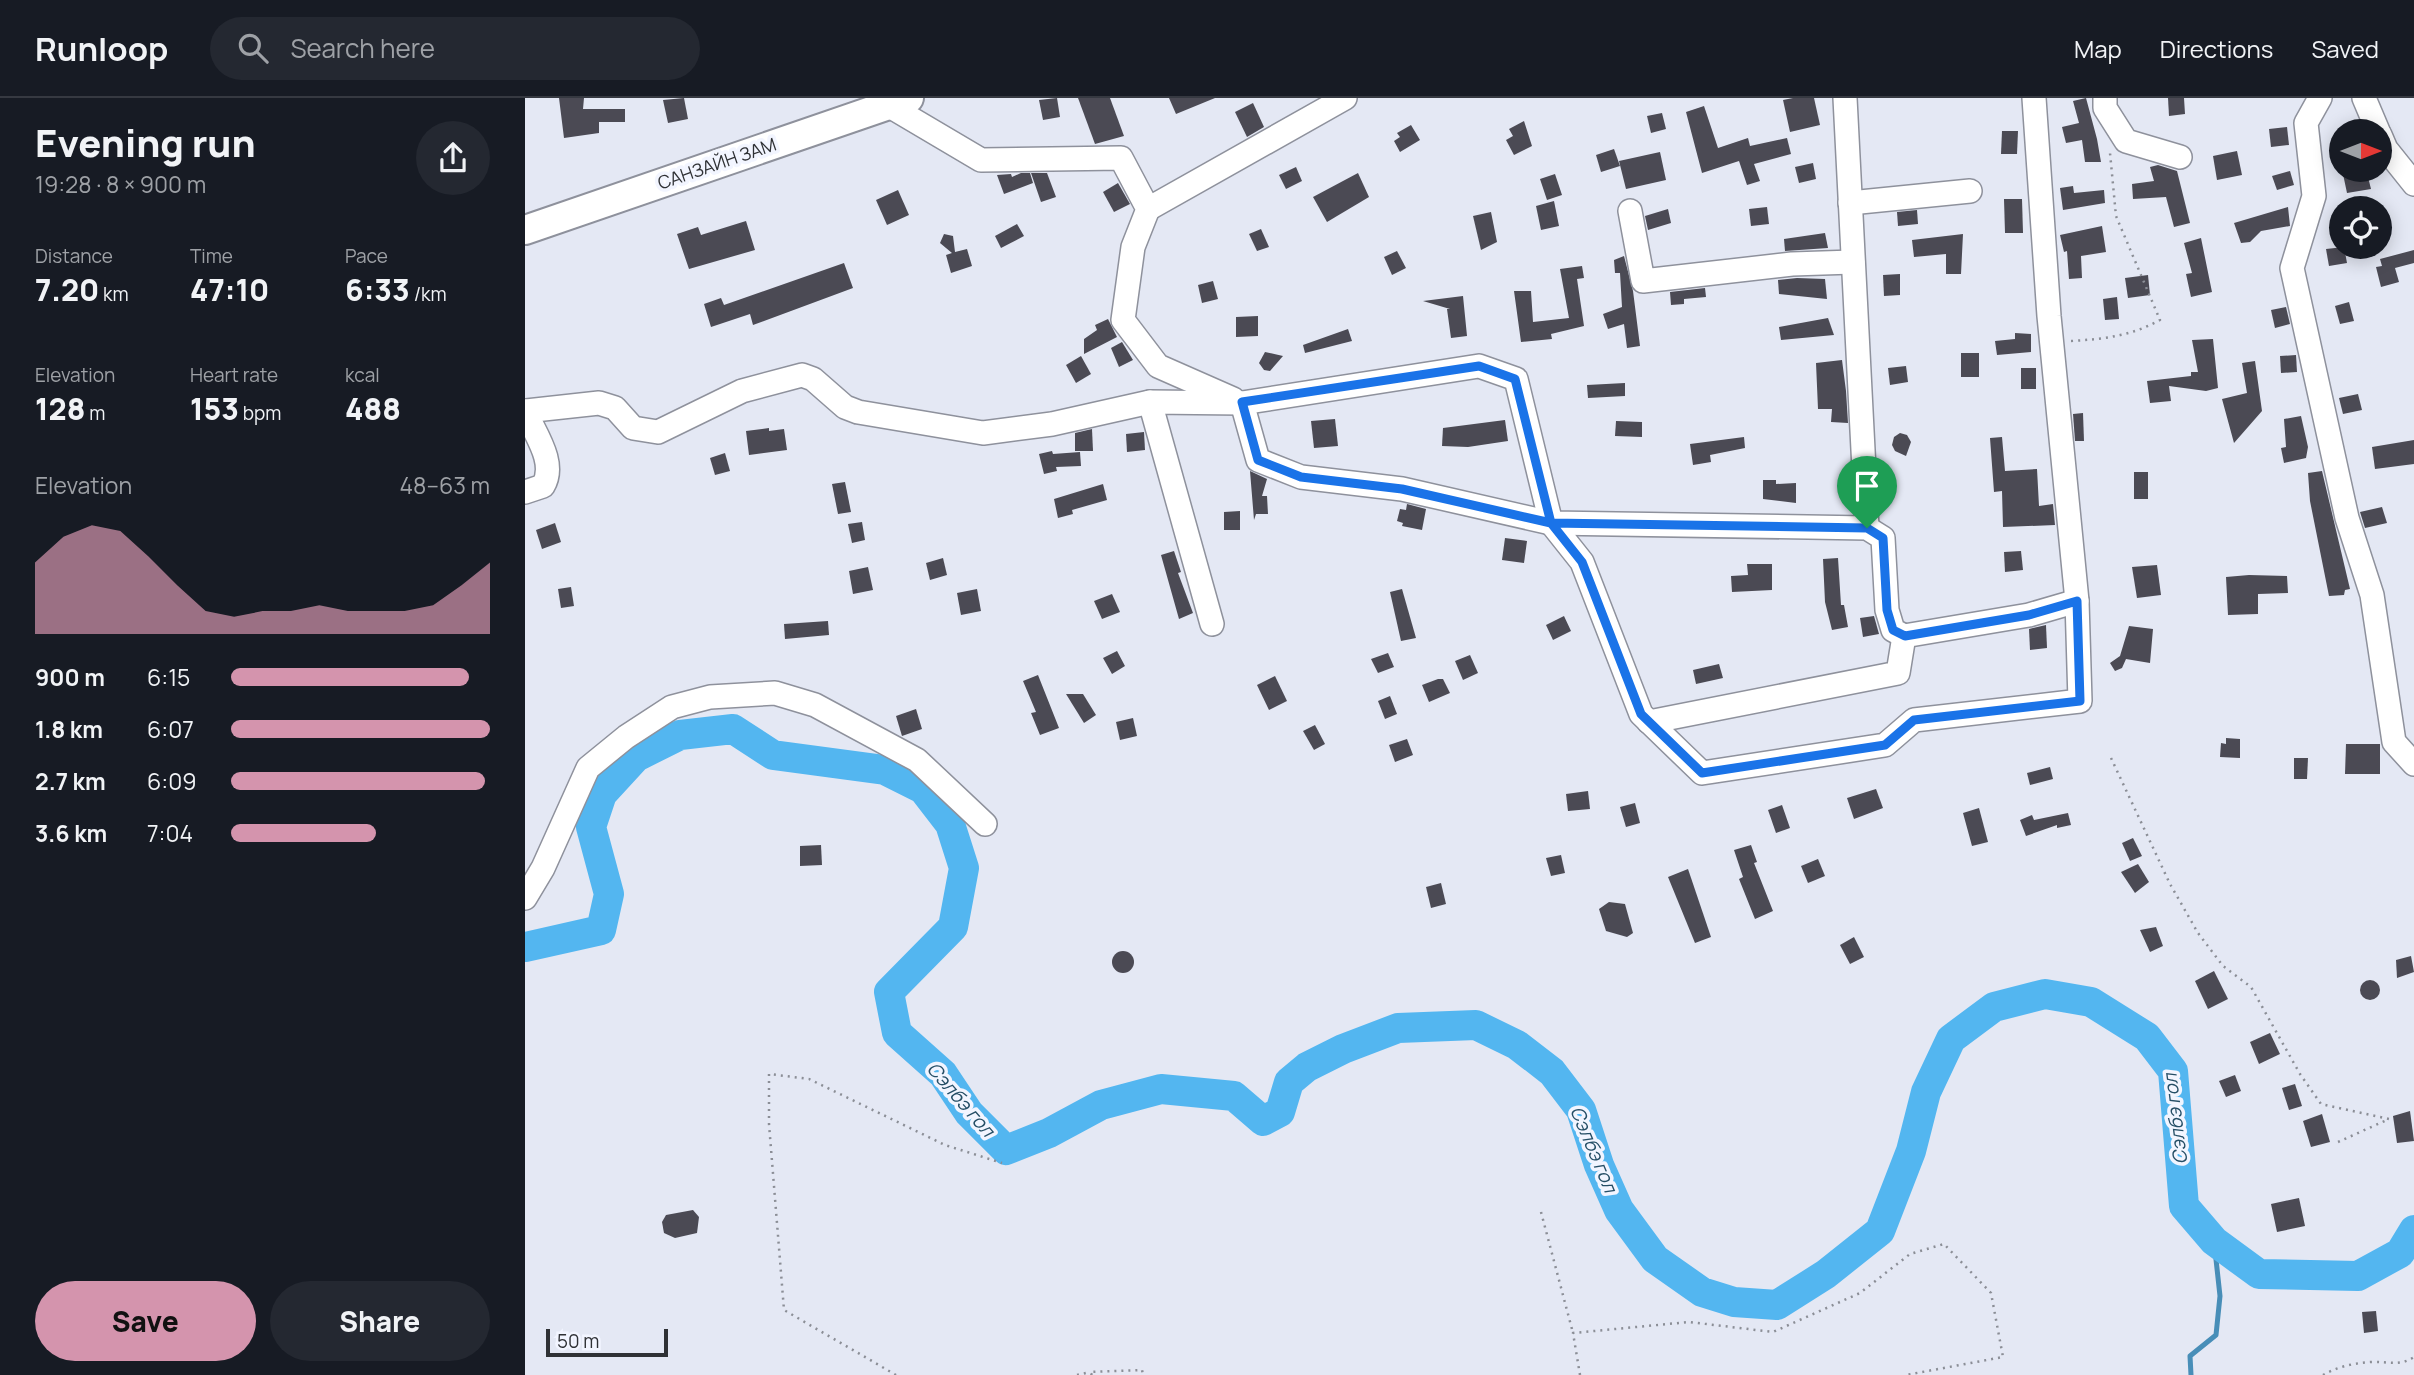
<!DOCTYPE html>
<html lang="en">
<head>
<meta charset="utf-8">
<style>
	:root { --surface:#171b24; --page:#242831; --text:#f1f3f6; --muted:#9ea1a6; --line:#363941; --accent:#d494ad }
	body { margin:0; font-family:Manrope,sans-serif; background:var(--page); color:var(--text); height:100vh; display:flex; flex-direction:column; font-size:26px; white-space:nowrap }
	* { box-sizing:border-box; margin:0 }
	p { font-size:23px; color:var(--muted) }
	.icon { flex:none; width:38px; height:38px; fill:none; stroke:currentColor; stroke-width:2; stroke-linecap:round; stroke-linejoin:round }
	.map { position:relative; flex:1; overflow:hidden }
	.panel { display:flex; flex-direction:column; background:var(--surface); width:525px }
	.panel>* { flex:none }
	.needle { width:46px; rotate:90deg }
	.controls { position:absolute; left:1804px; top:21px; display:grid; gap:14px }
	.controls a { display:grid; place-items:center; width:63px; height:63px; border-radius:50%; background:var(--surface); box-shadow:0 4px 18px #0003; font-size:35px }
	.scale { position:absolute; left:21px; bottom:18px; width:122px; box-sizing:border-box; padding-left:7px; border:4px solid #2f3135; border-top:0; font-size:19px; line-height:24px; white-space:nowrap; color:#2f3135; -webkit-text-stroke:5px #f2f5ff; paint-order:stroke }
	.pin { position:absolute; display:grid; place-items:center; width:60px; height:60px; color:#fff; margin:-72px -30px; border-radius:50% 50% 50% 0; rotate:-45deg; box-shadow:0 0 7px #0007 }
	.pin .icon { rotate:45deg }
	.round { display:grid; place-items:center; flex:none; width:74px; height:74px; border-radius:37px; background:var(--page) }
	.overview { display:flex; align-items:center; justify-content:space-between; height:119px; padding:0 35px }
	h1 { font-size:38px; font-weight:800; line-height:52px }
	.figures { display:grid; grid-template-columns:repeat(3,1fr); gap:10px; height:119px; padding:7px 35px }
	.figures div { display:grid; align-content:center }
	.figures b { font-size:30px; font-weight:800 }
	.figures small { font-size:19px; font-weight:400 }
	.figures p { font-size:19px }
	.chart { height:196px; padding:14px 35px }
	.chart p { display:flex; justify-content:space-between }
	.chart svg { width:100%; height:126px; margin-top:7px; fill:var(--accent); opacity:.7 }
	.cta { display:flex; gap:14px; margin-top:auto; padding:14px 35px }
	.cta a { flex:1; height:80px; border-radius:42px; background:var(--accent); color:#111; font-size:28px; font-weight:800; line-height:80px; text-align:center }
	.cta a+a { background:var(--page); color:var(--text) }
	ul { padding:0 35px; list-style:none; font-size:23px }
	li { display:grid; grid-template-columns:112px 84px 1fr; align-items:center; height:52px }
	li i { height:18px; border-radius:9px; background:var(--accent) }
	header { display:flex; align-items:center; gap:42px; box-sizing:border-box; height:98px; padding:0 35px; background:var(--surface); border-bottom:2px solid var(--line) }
	header strong { font-size:33px }
	nav { display:flex; gap:38px; margin-inline-start:auto; font-size:24px }
	.search { width:490px; height:63px; background:var(--page); display:flex; align-items:center; gap:18px; box-sizing:border-box; padding:0 24px; border-radius:38px; color:var(--muted); font-size:26px }
	main { display:flex; flex:1; min-height:0 }
	.map>svg:first-child { display:block }
	.lines { fill:none; stroke-linecap:round; stroke-linejoin:round }
	.stream { stroke:#488eb8; stroke-width:5 }
	.river { stroke:#53b6f0; stroke-width:30 }
	.building { fill:#4b4a54 }
	.minor-casing { stroke:#8e919c; stroke-width:26 }
	.major-casing { stroke:#8e919c; stroke-width:32 }
	.path { stroke:#8b8e96; stroke-width:2.5; stroke-dasharray:2 5; stroke-linecap:butt }
	.minor { stroke:#fff; stroke-width:23 }
	.major { stroke:#fff; stroke-width:28 }
	.route-casing { stroke:#fff; stroke-width:14 }
	.route { stroke:#1a73e8; stroke-width:9 }
	.labels { text-anchor:middle; stroke-width:7; stroke-linejoin:round; paint-order:stroke }
	.street-label { font-size:18px; fill:#2f3135; stroke:#f2f5ff }
	.water-label { font-size:19px; font-style:italic; fill:#254e66; stroke:#f2f5ff }
</style>
</head>
<body>
<header>
<strong>Runloop</strong>
<div class="search"><svg class="icon" aria-label="search" viewBox="0 0 24 24"><circle cx="10" cy="10" r="6"/><path d="M15 15l6 6"/></svg>Search here</div>
<nav><a>Map</a><a>Directions</a><a>Saved</a></nav>
</header>
<main>
<section class="panel">
<div class="overview"><div><h1>Evening run</h1><p>19:28 · 8 × 900 m</p></div><a class="round"><svg class="icon" aria-label="share" viewBox="0 0 24 24"><path d="M12 15V3M7 8l5-5 5 5M5 13v7h14v-7"/></svg></a></div>
<div class="figures">
<div><p>Distance</p><b>7.20<small> km</small></b></div>
<div><p>Time</p><b>47:10</b></div>
<div><p>Pace</p><b>6:33<small> /km</small></b></div>
</div>
<div class="figures">
<div><p>Elevation</p><b>128<small> m</small></b></div>
<div><p>Heart rate</p><b>153<small> bpm</small></b></div>
<div><p>kcal</p><b>488</b></div>
</div>
<div class="chart"><p><span>Elevation</span>48–63 m</p>
<svg viewBox="0 0 160 44" preserveAspectRatio="none"><path d="M0 44V19L10 10L20 6L30 8L40 17L50 27L60 36L70 38L80 36L90 36L100 34L110 36L120 36L130 36L140 34L150 27L160 19V44z"/></svg>
</div>
<ul>
<li><b>900 m</b>6:15<i style="width:92%"></i></li>
<li><b>1.8 km</b>6:07<i style="width:100%"></i></li>
<li><b>2.7 km</b>6:09<i style="width:98%"></i></li>
<li><b>3.6 km</b>7:04<i style="width:56%"></i></li>
</ul>
<div class="cta"><a>Save</a><a>Share</a></div>
</section>
<div class="map">
<svg width="1889" height="1277" viewBox="0 0 1889 1277">
	<rect width="100%" height="100%" fill="#e4e8f4"/>
	<g class="lines">
		<!-- stream -->
		<polyline class="stream" points="1666,1277 1665,1258 1691,1237 1695,1198 1689,1143"/>
		<!-- river -->
		<polyline class="river" points="0,849 76,832 84,796 66,729 77,696 111,659 155,637 208,631 248,657 360,672 398,691 425,726 439,770 428,829 364,894 372,935 418,976 444,1015 481,1052 524,1035 576,1007 636,991 709,998 738,1023 755,1014 764,984 782,969 818,951 873,930 951,927 992,947 1027,974 1056,1012 1074,1067 1094,1112 1130,1161 1177,1194 1209,1204 1252,1207 1301,1176 1355,1133 1386,1053 1401,994 1426,941 1469,909 1520,896 1566,904 1622,939 1648,973 1659,1108 1689,1143 1734,1176 1833,1178 1875,1155 1889,1132"/>
	</g>
	<!-- building -->
	<g class="building">
		<polygon points="34,0 59,0 58,11 100,11 100,24 74,24 74,35 39,40"/>
		<polygon points="159,0 163,21 143,25 138,2"/>
		<polygon points="532,0 535,19 518,22 514,2"/>
		<polygon points="553,0 585,0 599,38 570,46"/>
		<polygon points="644,0 690,0 651,16"/>
		<polygon points="1268,0 1289,0 1295,27 1265,34 1258,2"/>
		<polygon points="1561,0 1572,41 1576,64 1560,64 1557,42 1541,45 1537,29 1554,25 1548,3"/>
		<polygon points="1643,0 1659,0 1660,16 1644,18"/>
		<polygon points="728,5 739,29 722,39 710,14"/>
		<polygon points="1179,8 1193,50 1223,40 1225,48 1262,40 1266,56 1229,66 1235,83 1222,87 1214,63 1177,75 1161,14"/>
		<polygon points="1137,15 1141,31 1126,35 1122,18"/>
		<polygon points="999,23 1007,48 989,57 981,42 988,38 984,31"/>
		<polygon points="886,27 895,42 875,54 869,43 875,39 872,35"/>
		<polygon points="1762,29 1764,47 1746,49 1744,31"/>
		<polygon points="1477,33 1493,33 1492,56 1476,56"/>
		<polygon points="1089,51 1095,68 1076,74 1071,57"/>
		<polygon points="1712,53 1717,77 1692,82 1688,58"/>
		<polygon points="1135,54 1141,82 1101,91 1094,63"/>
		<polygon points="1288,65 1291,81 1274,85 1270,69"/>
		<polygon points="1633,67 1652,73 1665,125 1649,129 1641,99 1608,101 1607,86 1629,83 1625,69"/>
		<polygon points="771,69 777,83 761,91 754,77"/>
		<polygon points="1836,72 1837,79 1843,79 1846,91 1822,95 1818,76"/>
		<polygon points="1765,73 1769,87 1752,92 1747,78"/>
		<polygon points="496,75 505,75 508,85 479,96 472,77 486,76 487,79"/>
		<polygon points="506,75 522,75 531,99 516,104"/>
		<polygon points="833,75 844,99 802,124 788,99"/>
		<polygon points="1030,76 1037,97 1022,102 1015,81"/>
		<polygon points="593,85 605,106 589,114 578,94"/>
		<polygon points="1548,88 1549,95 1579,92 1580,105 1538,112 1535,90"/>
		<polygon points="373,92 384,117 362,127 351,102"/>
		<polygon points="1479,101 1497,101 1498,135 1480,135"/>
		<polygon points="1029,103 1034,128 1016,132 1011,108"/>
		<polygon points="1242,109 1244,126 1226,128 1224,111"/>
		<polygon points="1763,109 1765,128 1736,133 1725,144 1716,145 1709,125"/>
		<polygon points="1143,111 1146,125 1123,132 1120,118"/>
		<polygon points="1392,112 1393,126 1373,128 1372,114"/>
		<polygon points="966,114 972,144 956,152 948,118"/>
		<polygon points="221,123 230,152 164,171 152,136 173,129 176,137"/>
		<polygon points="492,126 499,138 476,150 470,138"/>
		<polygon points="1577,128 1581,154 1556,158 1557,180 1544,181 1542,153 1539,154 1535,137"/>
		<polygon points="736,131 744,149 732,153 724,136"/>
		<polygon points="1300,135 1303,150 1260,153 1259,141"/>
		<polygon points="419,136 428,138 430,154 442,151 447,168 426,175 421,157 427,155 415,145"/>
		<polygon points="1438,136 1436,176 1421,176 1421,156 1389,159 1387,142"/>
		<polygon points="1676,140 1687,194 1666,199 1661,176 1667,175 1659,145"/>
		<polygon points="1819,149 1822,165 1804,168 1801,151"/>
		<polygon points="1889,152 1889,165 1870,170 1874,184 1856,189 1851,169 1857,168 1855,161"/>
		<polygon points="872,153 881,170 867,177 859,159"/>
		<polygon points="1099,158 1108,193 1115,248 1102,250 1099,226 1083,231 1078,216 1097,209 1095,175 1090,175 1089,162"/>
		<polygon points="319,165 328,190 228,227 225,216 186,229 179,206 196,200 199,207"/>
		<polygon points="1057,168 1059,180 1052,181 1059,228 1026,236 1027,241 996,244 989,193 1006,193 1008,224 1044,220 1035,171"/>
		<polygon points="1375,176 1375,197 1359,198 1358,177"/>
		<polygon points="1623,177 1625,197 1603,200 1600,180"/>
		<polygon points="1272,180 1300,181 1302,201 1254,196 1253,182"/>
		<polygon points="688,183 693,201 677,205 673,187"/>
		<polygon points="1180,190 1181,199 1159,201 1159,206 1146,207 1145,194"/>
		<polygon points="938,198 942,238 926,240 922,211 925,211 898,203"/>
		<polygon points="1592,199 1594,221 1580,222 1578,201"/>
		<polygon points="1824,204 1829,223 1815,226 1810,208"/>
		<polygon points="1761,209 1765,226 1750,230 1746,212"/>
		<polygon points="733,218 733,238 711,239 711,219"/>
		<polygon points="1303,220 1309,237 1256,242 1254,229"/>
		<polygon points="583,221 592,239 559,256 559,241 572,232 570,227"/>
		<polygon points="823,231 827,243 780,255 778,247"/>
		<polygon points="1490,235 1506,236 1506,254 1472,257 1470,243 1490,241"/>
		<polygon points="1688,241 1693,290 1681,293 1644,288 1646,303 1625,305 1622,283 1666,278 1666,274 1673,274 1667,242"/>
		<polygon points="597,244 608,262 594,269 586,250"/>
		<polygon points="740,254 758,258 745,273 739,272 734,265"/>
		<rect x="1436" y="255" width="18" height="24"/>
		<polygon points="1771,257 1772,274 1756,275 1755,258"/>
		<polygon points="556,258 566,276 551,285 541,267"/>
		<polygon points="1317,262 1321,293 1323,325 1306,324 1307,311 1293,311 1291,265"/>
		<polygon points="1730,263 1737,313 1709,345 1697,301 1722,295 1717,265"/>
		<polygon points="1381,268 1383,284 1365,287 1363,270"/>
		<rect x="1496" y="270" width="15" height="21"/>
		<polygon points="1100,285 1100,298 1063,300 1062,287"/>
		<polygon points="1833,296 1837,312 1818,316 1814,300"/>
		<polygon points="1558,315 1559,343 1550,343 1548,316"/>
		<polygon points="1776,318 1783,349 1781,360 1759,365 1756,350 1761,349 1759,321"/>
		<polygon points="810,321 813,348 789,350 786,323"/>
		<polygon points="980,322 983,343 943,349 917,348 918,330"/>
		<polygon points="1091,323 1117,324 1117,339 1090,338"/>
		<polygon points="244,330 244,333 259,331 262,352 224,357 221,333"/>
		<polygon points="567,331 568,353 550,353 550,335"/>
		<polygon points="619,334 620,352 602,354 601,336"/>
		<polygon points="1375,335 1382,337 1386,344 1381,358 1370,353 1367,347 1369,339"/>
		<polygon points="1219,339 1220,350 1185,357 1186,364 1168,367 1165,346"/>
		<polygon points="1477,339 1480,373 1512,371 1514,408 1528,406 1530,427 1478,429 1477,393 1469,394 1465,340"/>
		<polygon points="1889,342 1889,366 1850,371 1847,349"/>
		<polygon points="527,353 528,356 555,354 556,368 531,369 532,373 519,376 514,356"/>
		<polygon points="200,355 205,373 190,377 185,360"/>
		<polygon points="725,373 742,381 737,398 742,398 743,416 731,416 729,422"/>
		<polygon points="1797,373 1825,491 1820,492 1819,497 1804,498 1785,403 1783,375"/>
		<rect x="1609" y="374" width="14" height="27"/>
		<polygon points="1238,382 1251,382 1251,386 1271,385 1271,405 1238,401"/>
		<polygon points="320,384 326,414 313,416 307,386"/>
		<polygon points="578,386 582,402 547,412 548,416 533,420 529,401"/>
		<polygon points="882,406 901,411 897,432 877,428 878,425 872,423 875,411 881,412"/>
		<polygon points="1857,409 1862,425 1840,430 1835,414"/>
		<polygon points="715,413 715,432 699,432 699,414"/>
		<polygon points="337,424 340,442 327,445 323,426"/>
		<polygon points="30,425 36,444 17,451 11,432"/>
		<polygon points="980,440 1002,443 999,465 977,462"/>
		<polygon points="649,453 656,474 653,475 668,515 654,521 636,457"/>
		<polygon points="1496,453 1498,472 1480,474 1479,454"/>
		<polygon points="418,460 422,477 405,482 401,465"/>
		<polygon points="1313,460 1316,507 1319,507 1323,529 1307,532 1300,504 1298,461"/>
		<polygon points="1222,466 1247,466 1247,492 1207,494 1206,478 1223,477"/>
		<polygon points="1632,467 1636,497 1612,500 1607,469"/>
		<polygon points="343,469 348,492 328,496 324,473"/>
		<polygon points="1724,477 1762,478 1763,495 1733,496 1733,516 1703,517 1701,479"/>
		<polygon points="46,489 49,508 36,510 33,491"/>
		<polygon points="452,491 456,513 436,517 432,495"/>
		<polygon points="877,491 891,540 876,543 865,494"/>
		<polygon points="587,496 595,514 577,521 569,503"/>
		<polygon points="1039,518 1046,533 1028,542 1021,527"/>
		<polygon points="1349,518 1354,536 1338,539 1335,520"/>
		<polygon points="303,523 304,537 260,541 259,526"/>
		<polygon points="1521,527 1522,550 1505,552 1504,531"/>
		<polygon points="1604,528 1628,531 1625,565 1601,561 1597,570 1590,573 1585,565 1595,558"/>
		<polygon points="592,553 600,568 587,576 578,560"/>
		<polygon points="863,555 869,569 853,575 846,561"/>
		<polygon points="945,557 953,575 938,582 930,563"/>
		<polygon points="1194,566 1198,580 1171,586 1168,572"/>
		<polygon points="513,577 534,630 515,637 506,615 511,614 498,583"/>
		<polygon points="750,578 762,603 744,612 732,587"/>
		<polygon points="913,581 918,581 925,595 904,604 897,587"/>
		<polygon points="541,596 558,596 571,617 559,625"/>
		<polygon points="865,598 872,616 860,621 853,603"/>
		<polygon points="391,611 397,631 377,638 371,618"/>
		<polygon points="608,620 612,638 595,642 591,624"/>
		<polygon points="790,627 800,646 789,652 778,633"/>
		<polygon points="1701,640 1715,641 1715,660 1695,659 1696,645 1701,646"/>
		<polygon points="882,641 888,657 870,664 864,647"/>
		<polygon points="1821,646 1855,646 1855,676 1820,676"/>
		<polygon points="1769,660 1783,660 1782,681 1769,681"/>
		<polygon points="1525,669 1528,681 1505,687 1502,675"/>
		<polygon points="1351,691 1358,710 1329,721 1322,700"/>
		<polygon points="1063,693 1065,711 1043,713 1041,696"/>
		<polygon points="1110,705 1115,725 1101,729 1095,709"/>
		<polygon points="1257,707 1265,730 1251,735 1243,712"/>
		<polygon points="1454,710 1463,744 1447,748 1438,715"/>
		<polygon points="1543,715 1546,727 1532,730 1532,727 1501,738 1495,722 1507,717 1509,722"/>
		<polygon points="1608,740 1617,758 1605,763 1597,745"/>
		<polygon points="296,747 297,767 275,768 275,748"/>
		<polygon points="1226,747 1232,764 1229,765 1248,813 1230,821 1214,781 1218,779 1209,752"/>
		<polygon points="1036,757 1040,775 1026,778 1021,760"/>
		<polygon points="1293,761 1300,778 1283,785 1276,768"/>
		<polygon points="1613,766 1624,784 1610,795 1596,774"/>
		<polygon points="1163,771 1186,839 1170,845 1143,779"/>
		<polygon points="916,785 921,806 906,810 901,789"/>
		<polygon points="1084,804 1100,806 1108,835 1102,839 1081,833 1074,811"/>
		<polygon points="1631,829 1638,848 1625,854 1615,832"/>
		<polygon points="1329,839 1339,859 1325,866 1315,847"/>
		<circle cx="598" cy="864" r="11"/>
		<polygon points="1886,858 1889,874 1872,880 1871,862"/>
		<polygon points="1689,873 1703,901 1683,911 1670,883"/>
		<circle cx="1845" cy="892" r="10"/>
		<polygon points="1745,935 1755,956 1734,966 1725,944"/>
		<polygon points="1710,977 1716,993 1701,999 1694,983"/>
		<polygon points="1770,986 1777,1008 1764,1012 1757,990"/>
		<polygon points="1885,1013 1889,1043 1872,1045 1868,1018"/>
		<polygon points="1797,1016 1805,1044 1786,1049 1778,1023"/>
		<polygon points="1774,1100 1780,1128 1752,1134 1746,1106"/>
		<polygon points="168,1112 174,1119 172,1135 150,1140 139,1135 137,1124 141,1117"/>
		<polygon points="1851,1213 1853,1233 1839,1235 1837,1214"/>
	</g>
	<g class="lines">
		<defs>
			<g id="minor">
				<polyline points="1320,0 1342,430"/>
				<polyline points="1580,0 1580,10 1601,43 1655,59"/>
				<polyline points="1795,0 1781,25 1789,98 1767,170 1822,420 1847,497 1869,644 1889,666"/>
				<polyline points="1839,0 1853,33"/>
				<polyline points="363,7 456,62 596,60 623,111 608,149 598,222 633,268 708,301"/>
				<polyline points="1855,37 1861,51 1889,86"/>
				<polyline points="1325,105 1445,93"/>
				<polyline points="623,111 820,0"/>
				<polyline points="1105,113 1118,183 1267,166 1328,164"/>
				<polyline points="625,304 687,526"/>
				<polyline points="717,305 733,362 776,379 877,391 1026,425 1342,430 1358,440 1362,512 1368,532 1379,538"/>
				<polyline points="0,313 74,305 90,310 108,330 133,334 217,293 277,277 288,281 320,309 333,314 458,335 527,326 625,304 717,305 954,268 991,281 1026,425 1057,464 1116,616 1177,675 1360,647 1389,622 1555,603 1552,503 1524,218 1509,0"/>
				<path d="M0 394 18 388C32 365 10 336 0 313"/>
				<polyline points="1124,624 1373,575 1379,538 1504,517 1552,503"/>
				<polyline points="0,800 18,770 63,670 101,639 147,609 185,599 250,595 290,607 392,662 460,726"/>
			</g>
			<polyline id="major" points="0,132 384,0"/>
		</defs>
		<!-- minor casing -->
		<use href="#minor" class="minor-casing"/>
		<!-- major casing -->
		<use href="#major" class="major-casing"/>
		<!-- path -->
		<g class="path">
			<path d="M1546 243C1579 241 1606 238 1635 222L1591 118 1585 55"/>
			<polyline points="1586,660 1645,786 1673,835 1698,868 1726,889 1775,976 1796,1006 1864,1021 1813,1044"/>
			<polyline points="1016,1114 1048,1235"/>
			<polyline points="371,1277 259,1212 244,1026 244,976 284,981 420,1047 477,1065"/>
			<polyline points="552,1277 565,1274"/>
			<polyline points="567,1277 565,1274 617,1272 618,1277"/>
			<polyline points="1055,1277 1048,1235 1164,1224 1248,1234 1335,1195 1385,1156 1419,1146 1466,1195 1478,1259 1381,1277"/>
			<path d="M1798 1277C1812 1269 1829 1265 1846 1264 1863 1263 1874 1269 1889 1259"/>
		</g>
		<!-- minor -->
		<use href="#minor" class="minor"/>
		<!-- major -->
		<use href="#major" class="major"/>
	</g>
	<g class="lines">
		<defs>
			<polyline id="route" points="1342,430 1026,425 877,391 776,379 733,362 717,304 954,268 990,281 1026,425 1057,464 1116,616 1177,675 1360,647 1389,622 1555,603 1552,503 1504,517 1380,538 1368,532 1362,512 1358,440 1342,430"/>
		</defs>
		<!-- route casing -->
		<use href="#route" class="route-casing"/>
		<!-- route -->
		<use href="#route" class="route"/>
	</g>
	<g class="labels">
		<!-- street labels -->
		<g class="street-label">
			<text transform="translate(192 66) rotate(-19)" y="6">САНЗАЙН ЗАМ</text>
		</g>
		<!-- water labels -->
		<g class="water-label">
			<text transform="translate(436 1001) rotate(49)" y="7">Сэлбэ гол</text>
			<text transform="translate(1650 1021) rotate(-97)" y="7">Сэлбэ гол</text>
			<text transform="translate(1069 1051) rotate(67)" y="7">Сэлбэ гол</text>
		</g>
	</g>
</svg>
<div class="controls">
<a><svg class="needle" viewBox="-14 -14 28 28"><path d="M0-13l5 13h-10z" fill="#e53935"/><path d="M0 13l5-13h-10z" fill="#9ea1a6"/></svg></a>
<a><svg class="icon" aria-label="locate" viewBox="0 0 24 24"><circle cx="12" cy="12" r="6"/><path d="M12 2v4M12 18v4M2 12h4M18 12h4"/></svg></a>
</div>
<div class="scale">50 m</div>
<div class="pin" style="left:1342px;top:430px;background:#1e9e55"><svg class="icon" aria-label="arrive" viewBox="0 0 24 24"><path d="M6 21V4h12l-3 4 3 4H6"/></svg></div>
</div>
</main>
</body>
</html>
